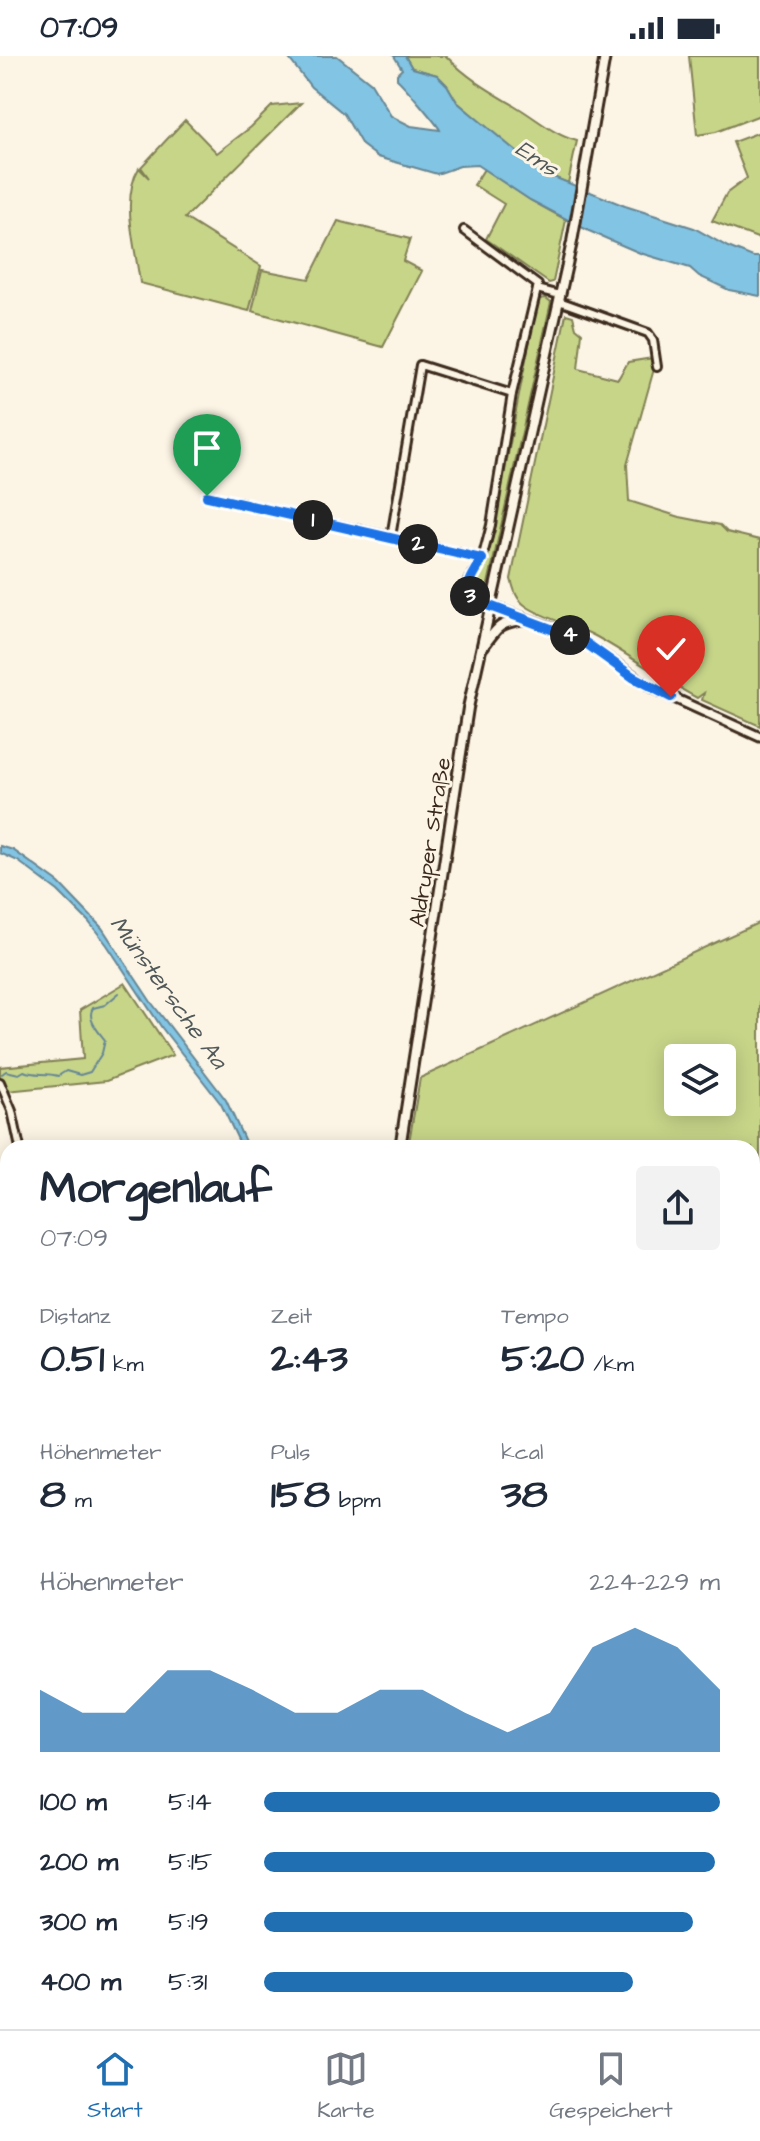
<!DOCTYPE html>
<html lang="de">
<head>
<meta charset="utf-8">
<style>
	:root { --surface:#fff; --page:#f2f2f3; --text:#1f2937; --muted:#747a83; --line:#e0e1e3; --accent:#1f6fb2 }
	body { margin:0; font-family:"Architects Daughter",sans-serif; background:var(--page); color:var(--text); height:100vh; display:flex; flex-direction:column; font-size:30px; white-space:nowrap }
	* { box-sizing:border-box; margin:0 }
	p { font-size:26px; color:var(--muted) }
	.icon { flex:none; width:44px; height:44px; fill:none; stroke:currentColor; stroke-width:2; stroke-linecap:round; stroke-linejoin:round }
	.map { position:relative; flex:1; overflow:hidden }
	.side { position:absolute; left:0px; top:1084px; width:760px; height:890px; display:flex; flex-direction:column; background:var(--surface); border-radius:24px 24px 0 0; box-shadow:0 4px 20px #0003 }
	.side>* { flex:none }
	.controls { position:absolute; left:664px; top:988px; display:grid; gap:16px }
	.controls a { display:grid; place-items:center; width:72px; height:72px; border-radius:8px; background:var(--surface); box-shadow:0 4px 20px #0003; font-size:40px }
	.pin { position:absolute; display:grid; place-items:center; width:68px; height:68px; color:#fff; margin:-82px -34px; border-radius:50% 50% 50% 0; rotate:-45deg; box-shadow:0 0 8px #0007 }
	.pin .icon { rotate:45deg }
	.km { position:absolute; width:40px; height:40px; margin:-20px; border-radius:50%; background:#222; color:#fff; font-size:22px; line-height:40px; text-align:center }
	.round { display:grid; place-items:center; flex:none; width:84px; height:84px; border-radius:8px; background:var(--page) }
	.summary { display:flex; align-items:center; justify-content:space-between; height:136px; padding:0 40px }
	h1 { font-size:44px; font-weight:800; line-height:60px }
	.stats { display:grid; grid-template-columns:repeat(3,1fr); gap:12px; height:136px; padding:8px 40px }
	.stats div { display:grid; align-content:center }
	.stats b { font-size:40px; font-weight:800 }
	.stats small { font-size:22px; font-weight:400 }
	.stats p { font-size:22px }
	.chart { height:224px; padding:16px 40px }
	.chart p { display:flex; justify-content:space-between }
	.chart svg { width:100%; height:144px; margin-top:8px; fill:var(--accent); opacity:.7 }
	ul { padding:0 40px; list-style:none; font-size:26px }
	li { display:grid; grid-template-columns:128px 96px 1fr; align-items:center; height:60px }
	li i { height:20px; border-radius:10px; background:var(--accent) }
	.status { display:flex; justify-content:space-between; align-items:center; height:56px; padding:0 40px; background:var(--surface); direction:ltr }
	.status svg { height:22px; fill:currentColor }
	.tabs { display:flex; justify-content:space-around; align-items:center; height:112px; border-top:2px solid var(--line); background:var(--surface); font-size:22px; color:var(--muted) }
	.tabs a { display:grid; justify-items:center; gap:4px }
	.tabs .active { color:var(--accent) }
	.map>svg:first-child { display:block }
	.green { fill:#c7d589; stroke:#818054; stroke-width:2; fill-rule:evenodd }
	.water { fill:#82c4e3; stroke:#668694; stroke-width:2 }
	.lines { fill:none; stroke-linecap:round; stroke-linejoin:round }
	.stream { stroke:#668694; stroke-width:2 }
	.minor-casing { stroke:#3b2a1e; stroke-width:12 }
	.tertiary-casing { stroke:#3b2a1e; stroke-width:13 }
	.secondary-casing { stroke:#3b2a1e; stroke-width:14 }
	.minor { stroke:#fcf5e5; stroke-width:6 }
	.tertiary { stroke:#fcf5e5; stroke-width:7 }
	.secondary { stroke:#fcf5e5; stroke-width:8 }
	.route-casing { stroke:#fff; stroke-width:16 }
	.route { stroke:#1a73e8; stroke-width:10 }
	.labels { text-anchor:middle; stroke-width:6; stroke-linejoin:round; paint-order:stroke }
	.street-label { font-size:22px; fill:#3b2a1e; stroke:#fcf5e5 }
	.water-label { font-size:24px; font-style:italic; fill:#505859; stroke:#fcf5e5 }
</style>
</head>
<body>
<div class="status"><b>07:09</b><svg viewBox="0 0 49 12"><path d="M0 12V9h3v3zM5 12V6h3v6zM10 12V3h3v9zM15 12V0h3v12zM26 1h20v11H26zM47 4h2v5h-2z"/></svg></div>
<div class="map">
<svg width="760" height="1973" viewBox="0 0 760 1973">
	<rect width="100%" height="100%" fill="#fcf5e5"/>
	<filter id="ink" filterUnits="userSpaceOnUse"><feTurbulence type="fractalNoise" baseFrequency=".0125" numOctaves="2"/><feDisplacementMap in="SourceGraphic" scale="16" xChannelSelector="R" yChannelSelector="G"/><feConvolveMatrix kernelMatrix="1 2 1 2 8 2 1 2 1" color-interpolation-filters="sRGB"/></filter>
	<g filter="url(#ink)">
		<!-- green -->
		<g class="green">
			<path d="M405 0H446C467 22 490 35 517 51 537 63 554 79 577 85L568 127 541 116 502 85 457 46 447 29 437 19 412 12Z"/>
			<polygon points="689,0 760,0 760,59 716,76 697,79"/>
			<path d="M301 47 185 162 261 210 249 255 140 227C136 193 120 143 139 112L149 122 141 111 185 64 217 97 251 71 272 50Z"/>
			<polygon points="760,76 760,183 712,165 727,137 747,122 733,86"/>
			<polygon points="484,113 530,144 566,164 553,226 549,227 486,183 504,148 474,129"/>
			<polygon points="338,165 410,183 403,205 422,215 383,291 252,255 262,214 309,223"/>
			<path d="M546 242 551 246 486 537 479 539 473 536C476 518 488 503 492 484 508 404 520 323 539 243Z"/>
			<path d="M566 258 573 260 576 272 582 277 578 313 618 323 628 306 653 302 654 313 627 409 629 445 680 461 720 469 727 476 760 484V670L702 644 704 637 697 642C661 623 630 599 595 580 573 568 546 564 526 550 516 543 514 534 511 523Z"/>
			<path d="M760 866V1749L757 1748 760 1751V1973H530L527 1966H752V1092H408L420 1022ZM678 1002H722V1046H678Z"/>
			<polygon points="125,927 173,999 106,1025 7,1035 5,1031 6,1036 0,1038 0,1011 83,1003 80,954"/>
		</g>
		<!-- water -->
		<g class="water">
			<path d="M287 0H337L371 27 391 60 411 70 440 74C438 69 403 28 397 23V18L402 13 394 0H405L412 12 437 19 447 29 457 46 541 116 625 150 694 172 728 191 753 201H760V240L729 234 699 220 690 212 640 197 589 175 530 144 477 109 460 110 437 118 378 101 362 89 344 58 311 31Z"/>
			<polygon points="0,790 13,794 59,827 102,872 151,946 226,1044 248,1092 242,1092 221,1048 162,972 107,889 88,865 58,835 18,805 0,797"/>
		</g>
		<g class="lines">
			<!-- stream -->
			<path class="stream" d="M2 1018 6 1015 19 1018 24 1015C35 1020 46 1016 58 1020L66 1015 80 1019 90 1016 102 997 105 984C99 976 86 963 93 952L105 949 119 937"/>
			<defs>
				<g id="minor">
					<polyline points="464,174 538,229 512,338 491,469 482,503 469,525 468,536 471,543 490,550"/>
					<polyline points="537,233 560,239"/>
					<polyline points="559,245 648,277 653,284 657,311"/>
					<polyline points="207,440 391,481"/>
					<polyline points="482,503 391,481 420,309 512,338"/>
					<polyline points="0,1026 12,1055 20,1092"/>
					<polyline points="752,1748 760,1760"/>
					<polyline points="113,1973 114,1966"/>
				</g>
				<polyline id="tertiary" points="490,550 558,574 583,585 652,632 760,681"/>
				<g id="secondary">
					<path d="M483 591C498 570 499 567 525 563"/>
					<polyline points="400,1092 468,652 572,186 605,0"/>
					<polyline points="370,1966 370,1973"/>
				</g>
			</defs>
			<!-- minor casing -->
			<use href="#minor" class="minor-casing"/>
			<!-- tertiary casing -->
			<use href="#tertiary" class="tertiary-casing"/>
			<!-- secondary casing -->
			<use href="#secondary" class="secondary-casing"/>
			<!-- minor -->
			<use href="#minor" class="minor"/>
			<!-- tertiary -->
			<use href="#tertiary" class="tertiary"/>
			<!-- secondary -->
			<use href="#secondary" class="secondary"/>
		</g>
	</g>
	<g class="lines" filter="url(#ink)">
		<defs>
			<path id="route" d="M207 440 482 503C477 516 463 528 471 543L583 585 633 621 671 641"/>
		</defs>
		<!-- route casing -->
		<use href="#route" class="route-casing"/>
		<!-- route -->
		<use href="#route" class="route"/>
	</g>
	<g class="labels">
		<!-- street labels -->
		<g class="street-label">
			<text transform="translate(429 786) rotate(-81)" y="8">Aldruper Straße</text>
		</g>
		<!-- water labels -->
		<g class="water-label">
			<text transform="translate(537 102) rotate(34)" y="8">Ems</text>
			<text transform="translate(169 936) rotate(54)" y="8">Münstersche Aa</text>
		</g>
	</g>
</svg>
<div class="controls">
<a><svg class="icon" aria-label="layers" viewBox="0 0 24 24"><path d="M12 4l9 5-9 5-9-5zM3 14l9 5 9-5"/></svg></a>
</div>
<div class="pin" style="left:207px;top:440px;background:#1e9e55"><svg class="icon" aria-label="arrive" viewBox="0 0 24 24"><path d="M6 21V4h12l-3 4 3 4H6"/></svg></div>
<div class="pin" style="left:671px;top:641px;background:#d93025"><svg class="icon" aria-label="check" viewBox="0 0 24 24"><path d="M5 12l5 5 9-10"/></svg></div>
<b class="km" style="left:313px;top:464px">1</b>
<b class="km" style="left:418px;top:488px">2</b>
<b class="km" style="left:470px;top:540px">3</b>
<b class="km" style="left:570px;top:579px">4</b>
<section class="side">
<div class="summary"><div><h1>Morgenlauf</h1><p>07:09</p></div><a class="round"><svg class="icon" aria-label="share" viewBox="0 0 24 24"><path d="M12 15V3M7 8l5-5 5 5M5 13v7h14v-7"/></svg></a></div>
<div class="stats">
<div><p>Distanz</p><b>0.51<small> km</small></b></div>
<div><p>Zeit</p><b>2:43</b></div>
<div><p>Tempo</p><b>5:20<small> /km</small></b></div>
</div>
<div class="stats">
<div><p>Höhenmeter</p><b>8<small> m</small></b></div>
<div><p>Puls</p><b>158<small> bpm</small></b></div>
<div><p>kcal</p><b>38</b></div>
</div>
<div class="chart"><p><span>Höhenmeter</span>224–229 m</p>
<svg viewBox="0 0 160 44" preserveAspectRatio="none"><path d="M0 44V25L10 32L20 32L30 19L40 19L50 25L60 32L70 32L80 25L90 25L100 32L110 38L120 32L130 12L140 6L150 12L160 25V44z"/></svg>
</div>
<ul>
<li><b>100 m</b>5:14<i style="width:100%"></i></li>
<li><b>200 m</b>5:15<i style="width:99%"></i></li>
<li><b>300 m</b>5:19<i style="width:94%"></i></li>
<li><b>400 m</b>5:31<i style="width:81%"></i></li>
</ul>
</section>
</div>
<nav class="tabs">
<a class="active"><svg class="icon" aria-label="home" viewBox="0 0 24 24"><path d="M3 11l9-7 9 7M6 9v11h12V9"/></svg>Start</a>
<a><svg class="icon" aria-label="map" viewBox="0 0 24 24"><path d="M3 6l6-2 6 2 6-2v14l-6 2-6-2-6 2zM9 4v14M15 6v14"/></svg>Karte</a>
<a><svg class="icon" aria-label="saved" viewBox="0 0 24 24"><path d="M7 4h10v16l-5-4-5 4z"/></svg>Gespeichert</a>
</nav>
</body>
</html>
